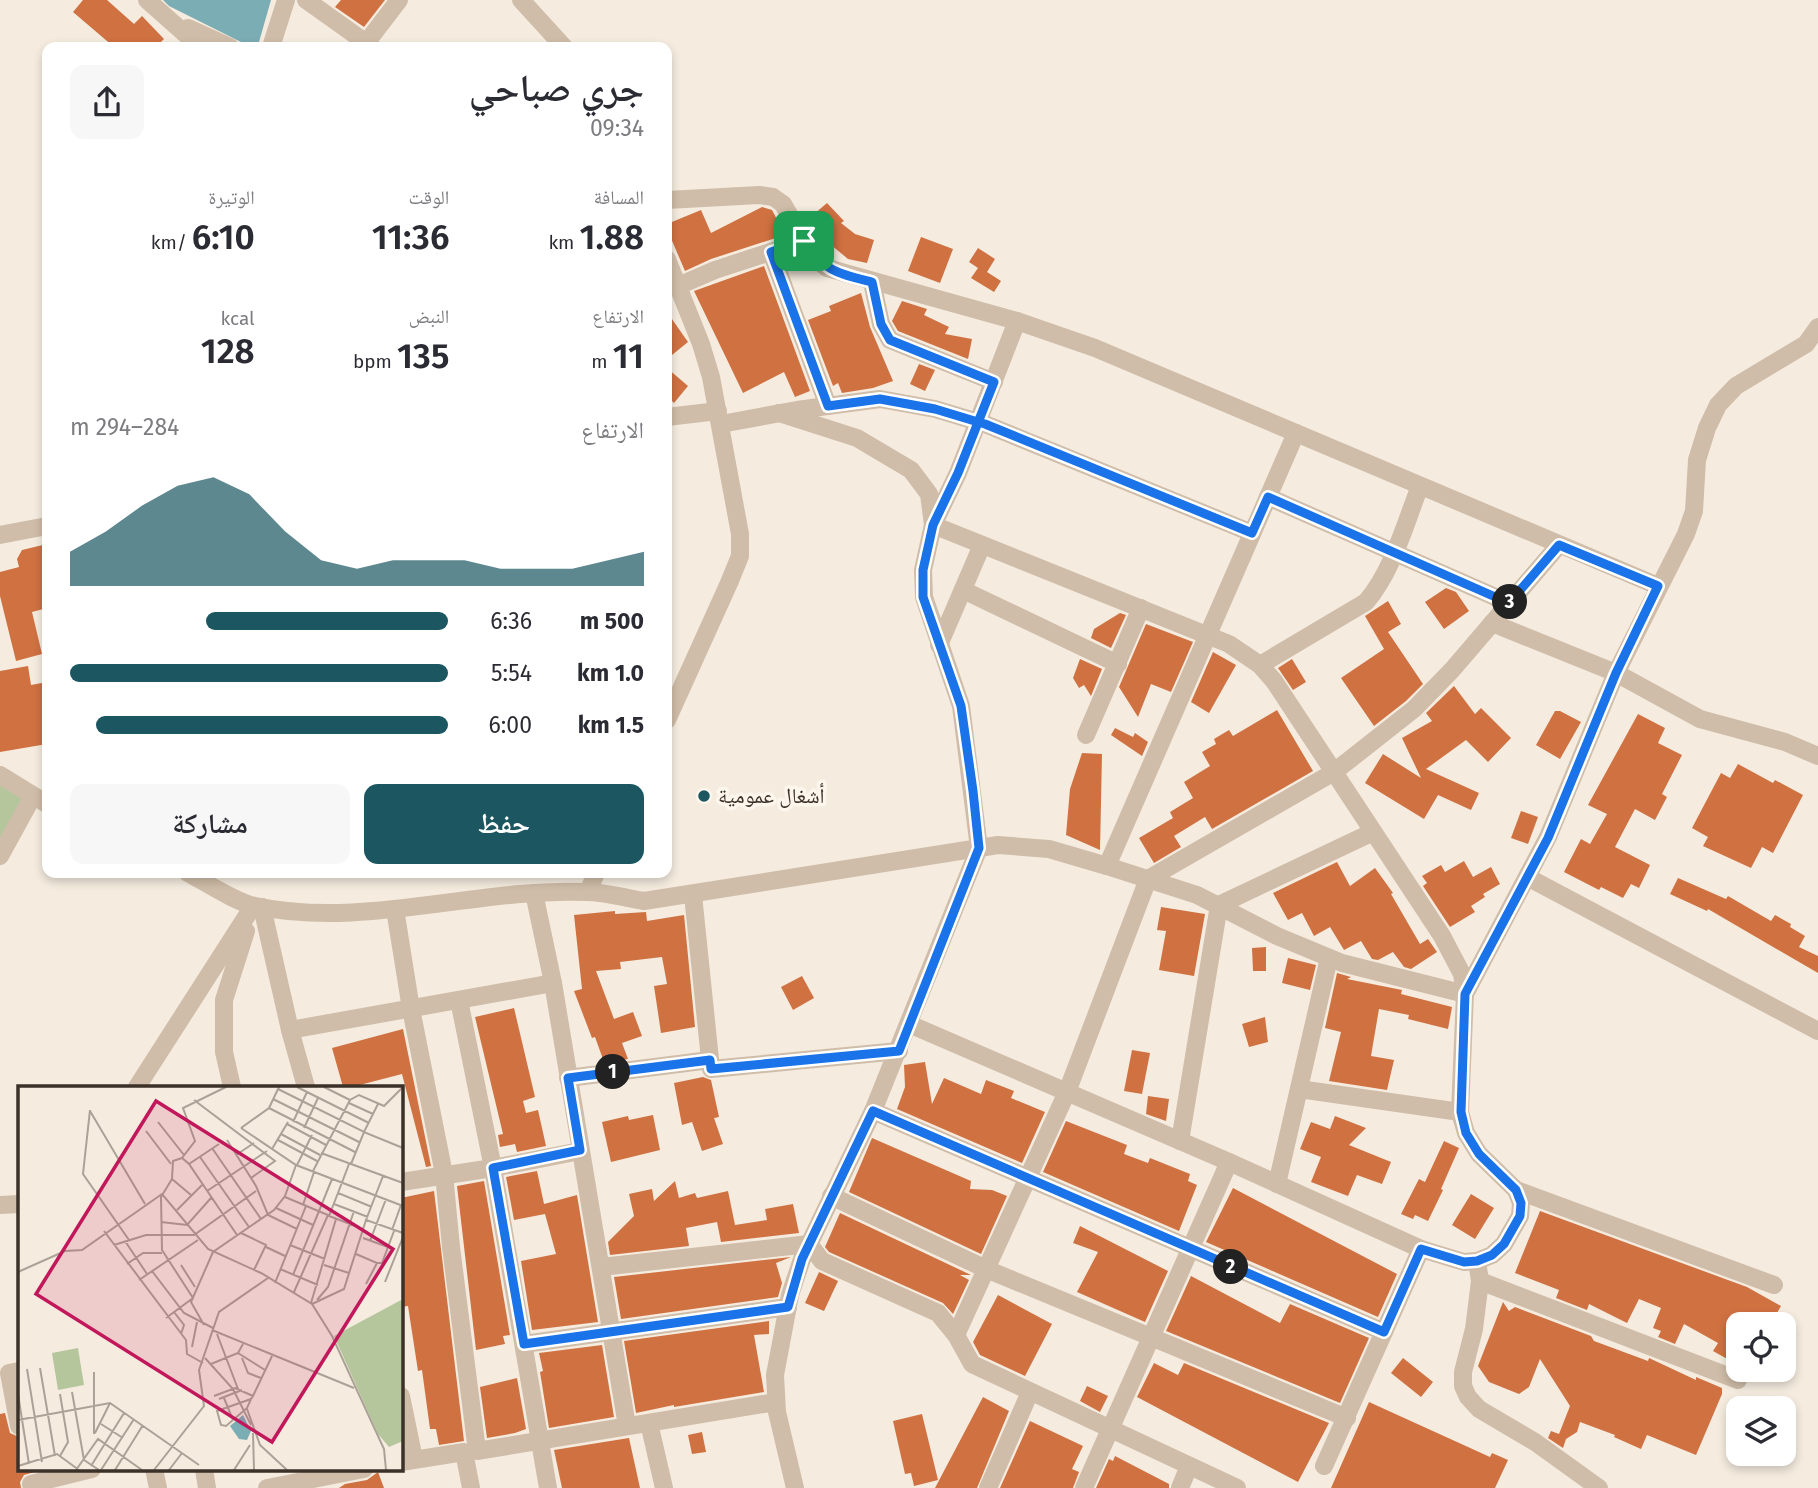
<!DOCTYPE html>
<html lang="ar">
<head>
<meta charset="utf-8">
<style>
	:root { --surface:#fff; --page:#f7f7f7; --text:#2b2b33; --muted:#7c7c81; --accent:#1b5661 }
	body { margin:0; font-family:"Fira Sans","Noto Naskh Arabic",sans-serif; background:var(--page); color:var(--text); direction:rtl; height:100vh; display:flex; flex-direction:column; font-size:26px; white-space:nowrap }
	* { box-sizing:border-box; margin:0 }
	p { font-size:23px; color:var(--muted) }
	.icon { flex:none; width:38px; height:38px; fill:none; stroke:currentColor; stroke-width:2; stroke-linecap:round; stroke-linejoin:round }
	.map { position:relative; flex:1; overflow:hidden; direction:ltr }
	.side { position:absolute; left:42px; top:42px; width:630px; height:836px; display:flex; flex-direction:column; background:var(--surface); border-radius:14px; box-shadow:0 4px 10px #0003; direction:rtl }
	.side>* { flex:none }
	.buttons { position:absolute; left:1726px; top:1312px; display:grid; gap:14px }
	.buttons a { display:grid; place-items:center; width:70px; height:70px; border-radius:14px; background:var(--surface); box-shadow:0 4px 10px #0003; font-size:35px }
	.pin { position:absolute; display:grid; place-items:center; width:60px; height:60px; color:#fff; margin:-30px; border-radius:14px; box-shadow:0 4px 10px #0006 }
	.km { position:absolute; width:35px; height:35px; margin:-18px; border-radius:50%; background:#222; color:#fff; font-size:19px; line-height:35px; text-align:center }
	.round { display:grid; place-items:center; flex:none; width:74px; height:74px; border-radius:14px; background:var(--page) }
	.head { display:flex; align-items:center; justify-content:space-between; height:119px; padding:0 28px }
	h1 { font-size:38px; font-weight:600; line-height:52px }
	.figures { display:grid; grid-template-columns:repeat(3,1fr); gap:10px; height:119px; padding:7px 28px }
	.figures div { display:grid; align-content:center }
	.figures b { font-size:35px; font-weight:600 }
	.figures small { font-size:19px; font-weight:400 }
	.figures p { font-size:19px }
	.chart { height:196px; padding:14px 28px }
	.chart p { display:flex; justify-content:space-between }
	.chart svg { width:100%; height:126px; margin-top:7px; fill:var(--accent); opacity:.7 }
	.cta { display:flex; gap:14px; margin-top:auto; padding:14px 28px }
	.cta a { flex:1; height:80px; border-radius:14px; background:var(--accent); color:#fff; font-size:28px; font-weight:600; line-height:80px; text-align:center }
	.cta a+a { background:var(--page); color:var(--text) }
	ul { padding:0 28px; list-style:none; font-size:23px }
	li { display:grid; grid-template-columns:112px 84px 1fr; align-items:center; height:52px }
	li i { height:18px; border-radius:9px; background:var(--accent) }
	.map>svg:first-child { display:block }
	.green { fill:#b5c69d }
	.water { fill:#7badb5 }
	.building { fill:#d07142 }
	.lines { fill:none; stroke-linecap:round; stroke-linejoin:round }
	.minor { stroke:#cfbda9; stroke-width:18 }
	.route-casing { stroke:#fff; stroke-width:14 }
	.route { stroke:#1a73e8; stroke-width:9 }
	.poi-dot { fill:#1b5661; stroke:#fcf6ec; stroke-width:2.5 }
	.labels { text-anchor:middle; stroke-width:7; stroke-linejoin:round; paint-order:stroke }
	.poi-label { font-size:21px; fill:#3b3129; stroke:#fcf6ec; text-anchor:start }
	.inset-road { fill:none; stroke:#aba196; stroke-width:2 }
	.view { fill:#c2185b; fill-opacity:0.15; stroke:#c2185b; stroke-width:3.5 }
	.inset-edge { fill:none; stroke:#3b3129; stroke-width:3.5 }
</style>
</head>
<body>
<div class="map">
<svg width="1818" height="1488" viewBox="0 0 1818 1488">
	<rect width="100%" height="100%" fill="#f5ecdf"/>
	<!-- green -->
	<polygon class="green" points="0,784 24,800 0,841"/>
	<!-- water -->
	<polygon class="water" points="163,0 271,0 259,42 251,47 169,6"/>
	<!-- building -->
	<g class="building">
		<polygon points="83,0 107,0 134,24 142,16 164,39 156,47 114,47 73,12"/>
		<polygon points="341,0 385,0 364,27 335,7"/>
		<polygon points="827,203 844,221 841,223 855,234 874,240 867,263 848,259 824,239 821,241 810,229 806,221"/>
		<polygon points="762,207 772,210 785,235 711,259 685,271 667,229 667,224 701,210 711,233"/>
		<polygon points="921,237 953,249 940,283 908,271"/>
		<polygon points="978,248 995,259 987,272 1001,281 994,292 971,278 978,268 969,262"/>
		<polygon points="764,266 810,391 795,397 784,372 743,393 694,291"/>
		<polygon points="861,293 870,327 893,381 873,388 842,393 838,383 833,386 808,320 831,311 829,306"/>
		<polygon points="902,301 927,309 924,315 949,327 945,334 972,339 968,359 898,331 892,321"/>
		<polygon points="667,312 688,342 667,359"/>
		<polygon points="919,364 935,370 925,391 910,384"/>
		<polygon points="667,368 688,386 674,403 667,396"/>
		<polygon points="47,544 47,608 32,612 42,654 16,661 0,596 0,572 19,567 17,559 22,550"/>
		<polygon points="1446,588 1456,592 1469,611 1444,629 1425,602"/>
		<polygon points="1388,601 1401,624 1388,632 1423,684 1406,701 1374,726 1341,678 1384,649 1365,616"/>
		<polygon points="1120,613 1126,615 1111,648 1091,638 1094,629"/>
		<polygon points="1146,624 1193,642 1171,692 1151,684 1138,717 1119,687"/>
		<polygon points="1213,652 1236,665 1209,713 1191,702"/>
		<polygon points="1080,659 1102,669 1091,696 1084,685 1079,688 1073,678"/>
		<polygon points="1292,659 1306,682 1293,690 1278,668"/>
		<polygon points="28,666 31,685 47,682 47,744 0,752 0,671"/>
		<polygon points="1454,686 1475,714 1481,708 1511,738 1488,762 1466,740 1426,769 1479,793 1471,810 1438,795 1424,819 1365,783 1383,754 1421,778 1402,738 1432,721 1426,713"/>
		<polygon points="1277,710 1313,771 1212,829 1205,817 1174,836 1181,847 1154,863 1139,838 1173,818 1170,812 1193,798 1184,782 1210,766 1202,752 1216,744 1214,739 1229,730 1233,736"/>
		<polygon points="1555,711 1560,711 1581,722 1560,759 1536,745"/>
		<polygon points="1638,714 1665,728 1658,743 1682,755 1662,794 1667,797 1655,820 1635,809 1615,847 1650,865 1639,888 1631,884 1623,898 1601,887 1599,890 1564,872 1581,839 1590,844 1607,814 1588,805"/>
		<polygon points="1115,728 1133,737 1135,733 1148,742 1142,756 1111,735"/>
		<polygon points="1082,753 1102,754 1100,850 1066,835 1070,789"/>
		<polygon points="1738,764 1773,783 1775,780 1803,795 1773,853 1762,847 1751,868 1703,846 1708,837 1692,828 1721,773 1730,778"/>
		<polygon points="1521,811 1538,817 1528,844 1511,838"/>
		<polygon points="1464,861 1473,877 1491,867 1500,884 1483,894 1485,897 1471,906 1475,912 1450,927 1423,886 1427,883 1422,876 1441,865 1445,872"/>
		<polygon points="1337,862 1350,886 1375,868 1393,893 1391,894 1420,944 1428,939 1437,952 1411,969 1404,967 1393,952 1378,960 1372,959 1361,941 1344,950 1330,927 1314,936 1302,913 1288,920 1273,893"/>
		<polygon points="1678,878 1726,899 1728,896 1771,921 1775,915 1791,924 1790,927 1805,936 1799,947 1818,956 1818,973 1708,909 1707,911 1670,894"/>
		<polygon points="1161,907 1205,914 1194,976 1159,970 1166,931 1157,930"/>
		<polygon points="615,911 615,914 646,912 647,921 684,915 695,1027 661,1033 654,986 667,984 662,957 620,962 621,969 596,971 614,1019 633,1012 642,1036 622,1043 628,1059 604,1062 595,1037 592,1038 574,991 582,989 574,915"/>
		<polygon points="1266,947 1266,971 1253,971 1252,948"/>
		<polygon points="1288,958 1316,965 1310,990 1282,983"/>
		<polygon points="1337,973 1351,977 1347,979 1402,990 1401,994 1452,1007 1448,1029 1408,1019 1409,1015 1379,1009 1371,1056 1394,1060 1387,1090 1329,1081 1341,1032 1325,1028"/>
		<polygon points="802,976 814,998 793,1010 781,987"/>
		<polygon points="514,1008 535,1097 523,1101 526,1113 538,1110 546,1146 517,1152 515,1144 500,1147 498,1135 503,1134 475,1017"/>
		<polygon points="1265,1017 1268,1042 1249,1047 1242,1024"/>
		<polygon points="403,1029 431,1166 426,1167 402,1074 352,1087 343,1087 332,1048"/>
		<polygon points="1132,1050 1150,1053 1142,1094 1124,1091"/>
		<polygon points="925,1062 932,1104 944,1078 981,1094 986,1080 1014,1091 1011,1098 1045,1112 1022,1163 897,1109 905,1087 904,1065"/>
		<polygon points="703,1077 711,1080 719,1117 714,1118 723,1144 702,1151 692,1122 682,1125 674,1083"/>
		<polygon points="1148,1096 1169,1099 1166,1121 1146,1114"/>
		<polygon points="653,1115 660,1150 611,1162 602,1122 628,1116 629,1120"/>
		<polygon points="1335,1116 1366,1128 1349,1145 1391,1162 1382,1184 1357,1175 1348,1196 1311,1182 1321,1157 1300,1149 1311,1122 1330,1129"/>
		<polygon points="1066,1121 1127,1145 1124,1154 1148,1163 1150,1158 1190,1174 1188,1181 1197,1185 1179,1231 1043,1172"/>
		<polygon points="872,1138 971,1181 970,1189 992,1190 1007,1196 981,1254 849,1192"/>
		<polygon points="1444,1141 1459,1148 1441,1189 1443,1190 1428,1221 1415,1215 1413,1219 1401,1214 1419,1179 1425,1182"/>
		<polygon points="537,1171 544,1204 577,1195 598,1322 532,1330 521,1261 556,1254 545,1214 514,1220 506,1177"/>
		<polygon points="484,1181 510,1335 503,1336 505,1344 476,1350 457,1186"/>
		<polygon points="675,1181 679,1198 695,1193 697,1198 728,1191 735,1225 767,1220 765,1209 793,1204 799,1233 721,1242 717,1222 686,1228 689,1246 610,1255 608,1242 634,1216 629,1194 652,1189 654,1201"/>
		<polygon points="1233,1188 1397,1274 1378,1317 1206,1242"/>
		<polygon points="434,1191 464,1441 439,1445 436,1429 430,1429 422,1370 418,1371 408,1306 401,1307 401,1198"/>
		<polygon points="1471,1194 1494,1208 1475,1239 1452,1225"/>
		<polygon points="1540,1211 1747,1287 1781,1306 1770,1325 1738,1325 1738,1365 1713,1351 1718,1343 1684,1324 1675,1344 1658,1337 1661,1331 1653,1328 1661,1308 1639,1299 1627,1323 1589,1304 1587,1310 1556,1298 1559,1290 1515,1273"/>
		<polygon points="840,1213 971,1275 960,1275 969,1280 953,1314 943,1303 829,1252 825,1247"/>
		<polygon points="1080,1226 1168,1271 1145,1322 1077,1292 1098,1252 1073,1243"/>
		<polygon points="791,1257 776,1263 782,1283 778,1297 621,1319 614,1277"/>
		<polygon points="819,1272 838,1281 824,1311 805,1303"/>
		<polygon points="1191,1276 1280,1323 1290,1304 1369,1338 1340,1403 1166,1331"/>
		<polygon points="998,1295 1052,1324 1025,1376 980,1355 973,1342"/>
		<polygon points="1503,1302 1509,1311 1515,1307 1591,1336 1594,1341 1648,1361 1649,1358 1696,1380 1696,1377 1722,1388 1722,1394 1696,1455 1647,1435 1641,1449 1614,1437 1615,1435 1580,1422 1577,1432 1566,1439 1563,1448 1548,1438 1551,1431 1559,1434 1570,1406 1540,1359 1529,1387 1519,1394 1489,1382 1478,1366"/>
		<polygon points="769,1321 769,1334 754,1335 764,1392 674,1407 674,1405 636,1413 624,1341"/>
		<polygon points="602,1345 614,1417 549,1428 540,1372 543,1371 539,1353"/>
		<polygon points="1403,1358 1433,1382 1421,1397 1391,1373"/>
		<polygon points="1154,1363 1178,1375 1184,1363 1329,1423 1298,1482 1137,1397"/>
		<polygon points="517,1378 526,1429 515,1433 487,1438 480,1387"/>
		<polygon points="1087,1386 1108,1396 1100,1412 1080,1401"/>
		<polygon points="983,1397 1009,1411 977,1488 935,1488"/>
		<polygon points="1369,1402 1490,1457 1492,1453 1508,1460 1495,1488 1331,1488"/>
		<polygon points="5,1413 10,1433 19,1437 19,1469 45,1469 24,1475 20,1482 21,1488 0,1488 0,1414"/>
		<polygon points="922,1414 938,1480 914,1486 911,1473 905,1474 893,1421"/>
		<polygon points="1030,1421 1083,1446 1072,1469 1079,1472 1073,1488 1000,1488"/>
		<polygon points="702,1432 706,1452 692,1454 688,1435"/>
		<polygon points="629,1438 640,1488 562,1488 554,1450"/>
		<polygon points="1115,1456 1169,1484 1169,1488 1096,1488 1109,1459 1113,1461"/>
		<polygon points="378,1472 384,1488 339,1488 345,1484 367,1480"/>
	</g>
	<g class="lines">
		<!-- minor -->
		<g class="minor">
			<polyline points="147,0 200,47"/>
			<polyline points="306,0 372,47"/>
			<polyline points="521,0 564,47"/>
			<polyline points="188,28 230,47"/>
			<polyline points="271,47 286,0"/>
			<polyline points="363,47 399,0"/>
			<polyline points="667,200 759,195 773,197 783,204 804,241 817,260 827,268 1017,321 1095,348 1658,586"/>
			<polyline points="771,252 828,406"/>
			<polyline points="667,259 701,344 711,377 740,534 740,556 729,583 667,720"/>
			<polyline points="872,282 881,324 890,340 994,382"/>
			<polyline points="678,286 715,270 804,241"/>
			<polyline points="779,413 857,438 911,470 929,494 933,525 923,570 924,597 961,706 979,848 873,1111 802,1259 790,1295 775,1375 777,1412 795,1488"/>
			<polyline points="667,417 718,411"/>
			<polyline points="721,424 797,410 880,399 935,409 985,424 1252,533"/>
			<polyline points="1268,497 1509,603"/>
			<polyline points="0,535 47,526"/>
			<polyline points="963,590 1118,664"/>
			<polyline points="1492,623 1616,673 1700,719 1785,742 1818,756"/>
			<polyline points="939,645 982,545"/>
			<path d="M1260 665 1366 602C1393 570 1405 524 1420 486"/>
			<polyline points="1086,735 1141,608"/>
			<polyline points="0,775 47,804"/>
			<polyline points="0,856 33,796"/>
			<polyline points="1107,866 1296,433"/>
			<path d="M188 873C205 882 237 903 255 906 364 929 475 888 586 892 605 892 625 898 644 901L998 845 1049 849 1107 866 1197 895 1277 936 1342 963 1465 994 1548 837 1616 673 1686 534 1694 511 1697 460 1707 428 1718 405 1736 386 1806 344 1818 327"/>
			<polyline points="1527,877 1818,1031"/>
			<polyline points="588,892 596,873"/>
			<polyline points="534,893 553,983 627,1426"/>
			<polyline points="693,895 711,1069 899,1051"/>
			<polyline points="262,907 290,1030 306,1087"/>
			<polyline points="395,909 411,1009 444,1174 451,1247 477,1451 776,1402"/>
			<polyline points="459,1000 493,1168 548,1488"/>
			<polyline points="909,1024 1229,1162 1421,1249 1464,1262 1477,1261 1492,1255 1504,1244 1520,1216 1521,1203 1516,1190 1479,1154 1466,1133 1460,1112 1465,994 1462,974 1442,936 1274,681 1260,665 1229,644 933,525 958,473 1017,321"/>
			<polyline points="290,1030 553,983"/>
			<polyline points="568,1078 710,1060"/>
			<polyline points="137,1087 253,906"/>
			<polyline points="232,1087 224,1052 224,1000 246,931"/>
			<polyline points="1299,1089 1460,1112"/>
			<polyline points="873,1111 1384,1332"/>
			<polyline points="1180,1141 1219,905 1373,832"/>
			<polyline points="401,1182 493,1168 580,1151"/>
			<polyline points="1277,1184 1329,958"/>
			<polyline points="1516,1190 1774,1285"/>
			<polyline points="831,1196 986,1269 1347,1418"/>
			<polyline points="0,1205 19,1204"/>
			<polyline points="1477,1261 1480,1281 1474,1329 1463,1372 1463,1386 1468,1397 1479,1409 1535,1442 1599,1488"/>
			<polyline points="601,1267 809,1244 822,1261 938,1313 956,1335 972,1364 1237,1488"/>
			<polyline points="1480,1281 1738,1380"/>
			<polyline points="956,1335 1067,1092 1148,879 1334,772 1414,709 1452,670 1559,545"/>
			<polyline points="524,1344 788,1307"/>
			<polyline points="19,1371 9,1373 19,1426"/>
			<polyline points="401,1396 414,1459"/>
			<polyline points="649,1423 664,1488"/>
			<polyline points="401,1462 464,1452 471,1488"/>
			<polyline points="1324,1466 1421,1249"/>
			<polyline points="154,1469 158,1488"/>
			<polyline points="204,1469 207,1488"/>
			<polyline points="31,1484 92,1469"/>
			<polyline points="267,1488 364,1469"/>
			<polyline points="988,1488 1030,1392"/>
			<polyline points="1084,1488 1229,1162"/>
			<polyline points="1180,1488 1189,1466"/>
		</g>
	</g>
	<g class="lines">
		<defs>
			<path id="route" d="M804 241C826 272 836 273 872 282L881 324 890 340 994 382 958 473 933 525 923 570V597L961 706 973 791 979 848 899 1051 711 1069 710 1060 568 1078 580 1150 493 1168 524 1344 788 1307 802 1259 873 1111 1384 1332 1421 1249 1464 1262 1477 1261 1492 1255 1504 1244 1520 1216 1521 1203 1516 1190 1479 1154 1466 1133 1461 1112 1465 994 1548 838 1616 673 1658 586 1559 545 1509 603 1268 497 1252 533 985 424 978 422 935 409 880 399 828 406 771 252 804 241"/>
		</defs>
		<!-- route casing -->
		<use href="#route" class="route-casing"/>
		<!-- route -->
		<use href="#route" class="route"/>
	</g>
	<!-- markers -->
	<circle class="poi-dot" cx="704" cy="796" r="7"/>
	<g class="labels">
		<!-- poi labels -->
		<g class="poi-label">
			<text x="718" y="803">أشغال عمومية</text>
		</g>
	</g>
	<!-- overview -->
	<g transform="translate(18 1086)">
		<rect width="385" height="385" fill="#f5ecdf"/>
		<path d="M385 213V355L371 361 360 348 316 250ZM60 262 66 299 40 304 34 267Z" fill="#b5c69d"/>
		<path d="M225 329 233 345 229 354 221 353 212 340Z" fill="#7badb5"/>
		<path class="inset-road" d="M279 1 351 37M306 1 332 14M260 3 346 46 360 18M255 13 341 56M176 14 257 75 233 92M331 17 355 28M251 22 337 66M72 24 65 88 111 154M72 25 127 118M140 36 166 69M275 36 289 6M269 38 308 59M223 42 278 79 385 120M223 42 251 22 261 1M286 42 300 12M128 45 153 78M263 48 302 69M209 54 238 100 250 129 279 143M260 54 299 75M194 62 243 133M254 63 270 36M303 67 385 97M218 69 236 57M182 71 231 141M164 72 177 55 165 22 208 1M171 78 201 58M331 78 320 107 354 121M333 78 346 46 385 62M279 79 294 49M295 85 332 14 341 9 366 20 385 1M365 90 348 134 385 147M154 93 173 109M189 105 249 65M320 107 311 130 345 143M267 111 310 129 276 206M316 118 350 131M285 119 296 86M258 122 295 139M159 124 184 99M143 136 169 139 193 112M374 144 383 119M86 145 168 254 169 268 185 277M223 147 248 159 236 184M345 152 370 161M107 155 129 188M352 155 368 113M96 159 128 149H176L238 105M272 159 307 173M248 161 267 170M338 168 359 177 348 198M359 177H364L376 145M109 178 125 167H144M163 179 177 201M306 179 331 187M262 183 300 199M134 185 166 227 195 242M0 186 47 165 64 164 144 108 190 163 243 187 294 218 314 250 366 363 368 384M275 189 314 93M121 194 180 154M367 196 385 151M257 197 288 120M299 214 310 201 336 125M293 217 318 133M294 218 326 203 348 134M156 226 166 239 163 248M148 232 175 212 144 164 143 111 154 93 155 75 164 72 171 78 219 149M186 239 173 216 195 166 256 124 267 110 278 79M194 244 336 302M199 248 220 303M174 261 179 236M220 267 247 284M187 272 215 303 233 339M224 272 230 287 243 292M193 278 220 267 225 258M22 282 37 370M9 283 24 376M76 286V348M54 306 66 374 81 384M0 308 11 378M196 310 217 302 235 310M206 312 215 334M201 313 224 304M233 313 199 325 203 339 208 340 229 322 233 313 235 310 254 270M229 323 242 359 269 384M0 334 92 317 181 379M83 338 105 352M77 347 92 317M235 347 236 384M42 370 50 356 42 308M0 380 39 368 61 384M73 380 106 327M58 384 80 353 124 384M83 384 116 333M97 384 125 339M136 384 186 320 181 284 201 226 250 192M151 384 164 367M216 384 232 359"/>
		<path class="view" d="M138 15 375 163 254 356 18 208Z"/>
		<rect width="385" height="385" class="inset-edge"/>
	</g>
</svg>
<div class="buttons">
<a><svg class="icon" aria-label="locate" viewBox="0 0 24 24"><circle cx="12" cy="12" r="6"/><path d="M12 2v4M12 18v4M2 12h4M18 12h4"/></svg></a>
<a><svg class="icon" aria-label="layers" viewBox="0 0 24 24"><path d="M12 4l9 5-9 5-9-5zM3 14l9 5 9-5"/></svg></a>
</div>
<div class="pin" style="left:804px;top:241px;background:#1e9e55"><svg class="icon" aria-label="arrive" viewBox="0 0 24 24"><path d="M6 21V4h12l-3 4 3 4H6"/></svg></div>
<b class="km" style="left:613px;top:1072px">1</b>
<b class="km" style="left:1231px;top:1267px">2</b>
<b class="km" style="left:1510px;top:602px">3</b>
<section class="side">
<div class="head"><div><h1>جري صباحي</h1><p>09:34</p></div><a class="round"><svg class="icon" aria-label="share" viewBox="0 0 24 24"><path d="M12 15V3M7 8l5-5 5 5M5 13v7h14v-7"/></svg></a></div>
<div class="figures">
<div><p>المسافة</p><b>1.88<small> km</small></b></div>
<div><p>الوقت</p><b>11:36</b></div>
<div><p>الوتيرة</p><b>6:10<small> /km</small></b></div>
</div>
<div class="figures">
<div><p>الارتفاع</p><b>11<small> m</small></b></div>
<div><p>النبض</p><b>135<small> bpm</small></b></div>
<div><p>kcal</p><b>128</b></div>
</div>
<div class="chart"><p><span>الارتفاع</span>284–294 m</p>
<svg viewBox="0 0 160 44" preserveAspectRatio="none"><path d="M0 44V32L10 25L20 16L30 9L40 6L50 12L60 25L70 35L80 38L90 35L100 35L110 35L120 38L130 38L140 38L150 35L160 32V44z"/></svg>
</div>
<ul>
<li><b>500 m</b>6:36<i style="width:64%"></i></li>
<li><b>1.0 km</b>5:54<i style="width:100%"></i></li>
<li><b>1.5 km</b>6:00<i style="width:93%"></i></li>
</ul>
<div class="cta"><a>حفظ</a><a>مشاركة</a></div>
</section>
</div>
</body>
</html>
